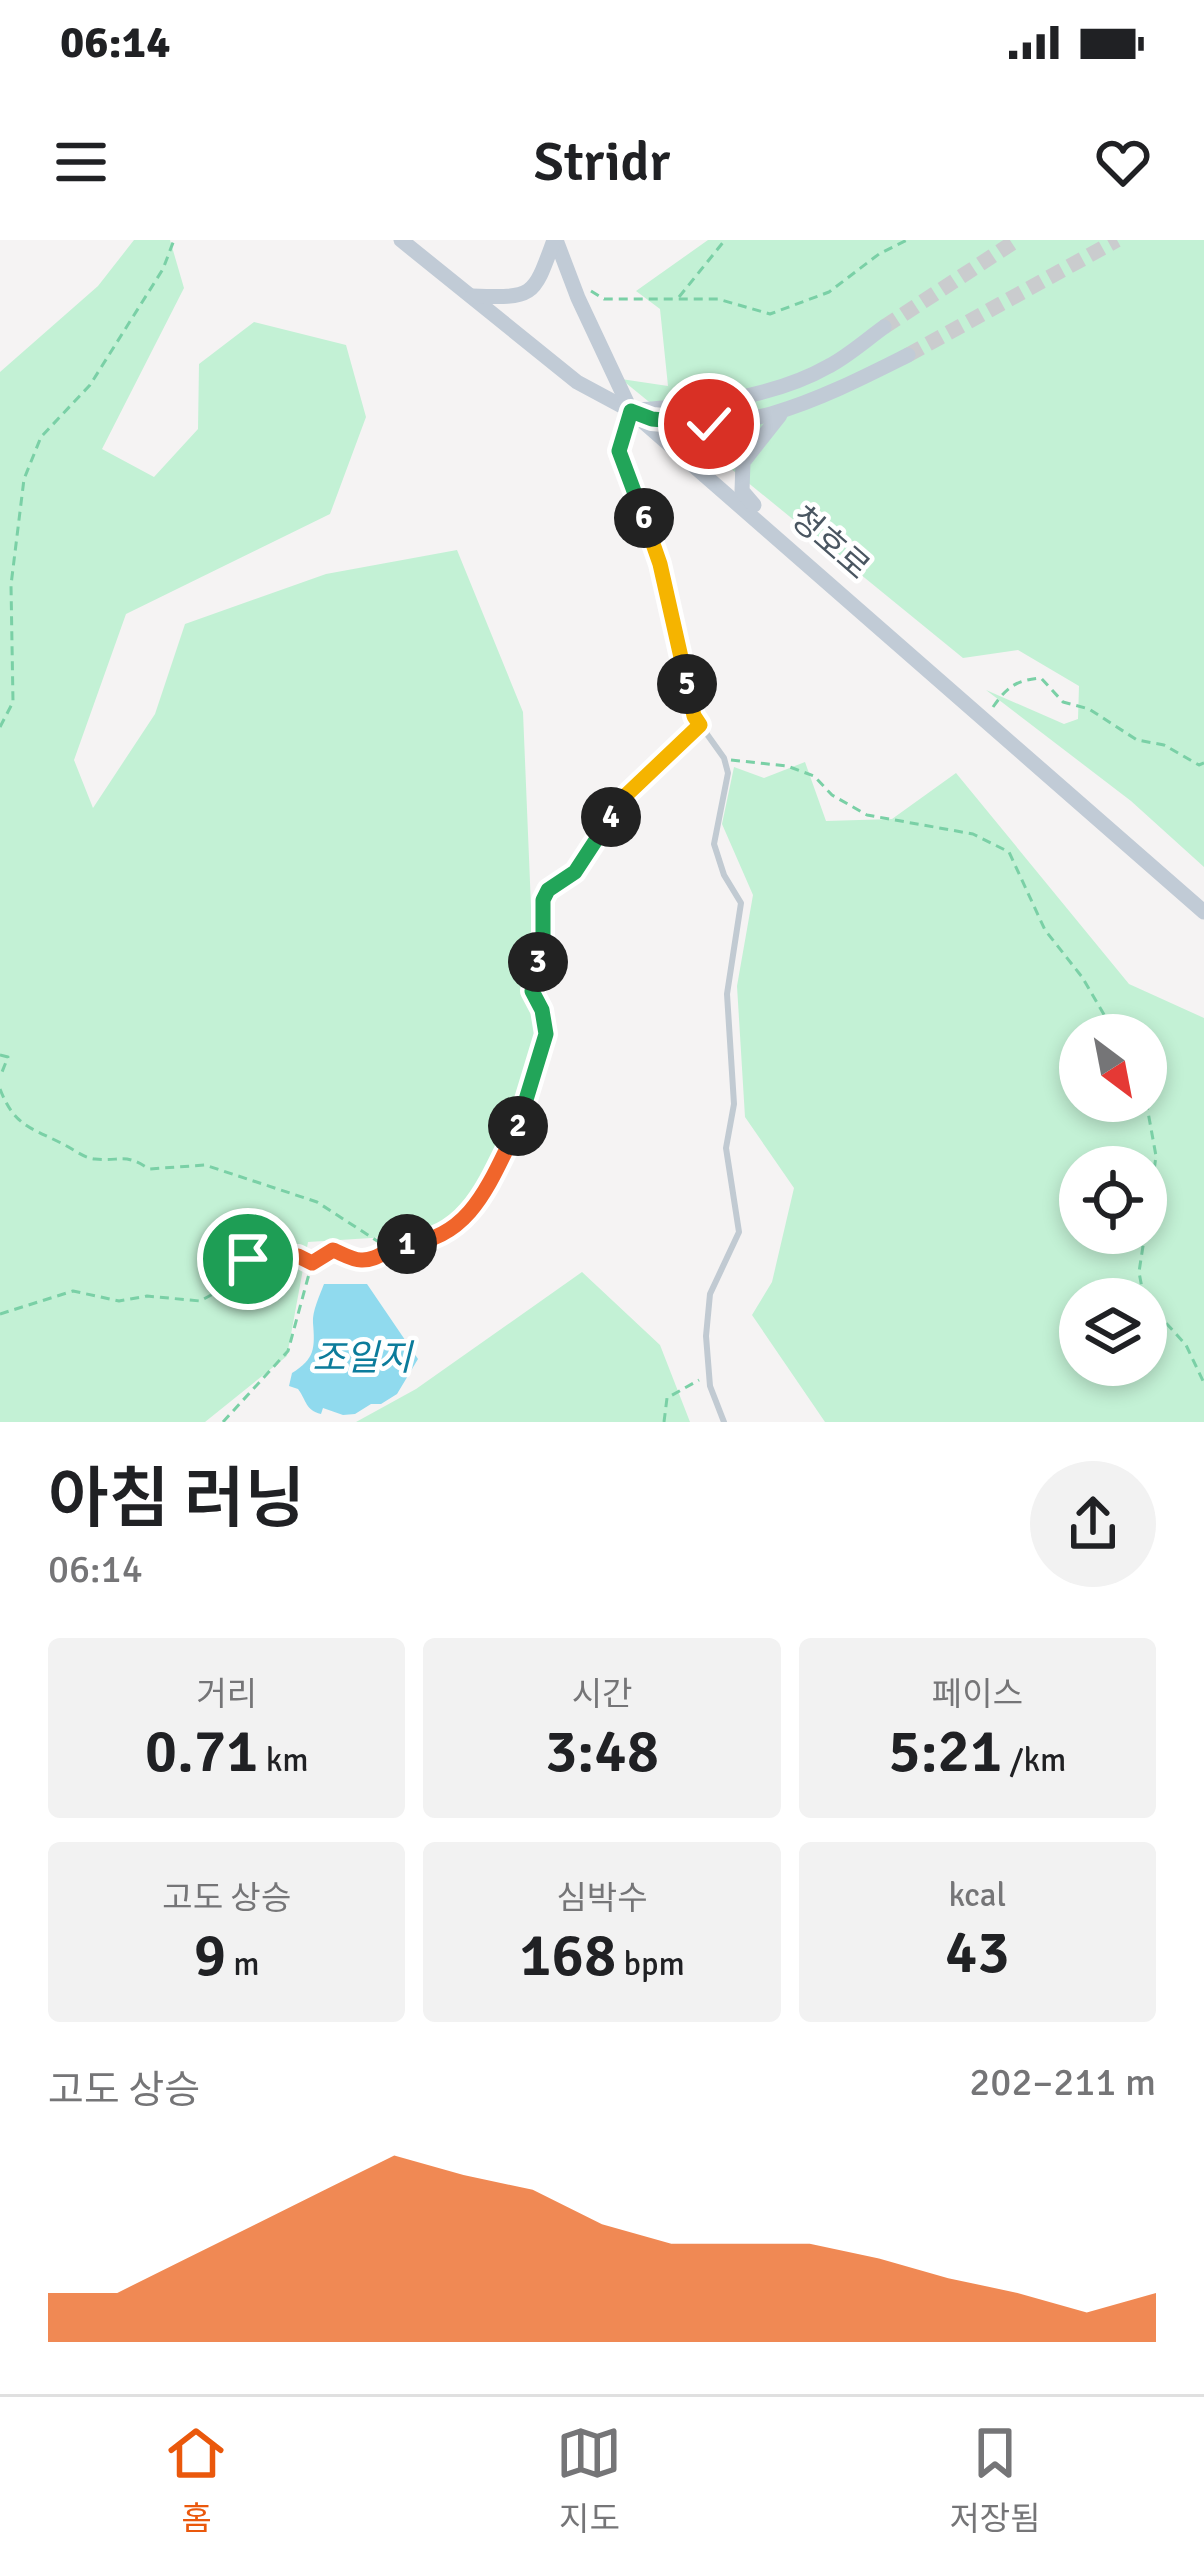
<!DOCTYPE html>
<html lang="ko">
<head>
<meta charset="utf-8">
<style>
	:root { --surface:#fff; --page:#f2f2f2; --text:#202124; --muted:#757577; --line:#e0e0e0; --accent:#ea580c }
	body { margin:0; font-family:Signika,"Noto Sans KR",sans-serif; background:var(--page); color:var(--text); height:100vh; display:flex; flex-direction:column; font-size:45px; white-space:nowrap }
	* { box-sizing:border-box; margin:0 }
	p { font-size:39px; color:var(--muted) }
	.icon { flex:none; width:66px; height:66px; fill:none; stroke:currentColor; stroke-width:2; stroke-linecap:round; stroke-linejoin:round }
	.map { position:relative; height:1182px; overflow:hidden }
	.side { display:flex; flex-direction:column; background:var(--surface); flex:1 }
	.side>* { flex:none }
	.needle { width:78px; rotate:148deg }
	.tools { position:absolute; left:1059px; top:774px; display:grid; gap:24px }
	.tools a { display:grid; place-items:center; width:108px; height:108px; border-radius:50%; background:var(--surface); box-shadow:0 6px 18px #0003; font-size:60px }
	.pin { position:absolute; display:grid; place-items:center; width:102px; height:102px; color:#fff; margin:-51px; border:6px solid #fff; border-radius:50%; box-shadow:0 3px 12px #0007 }
	.km { position:absolute; width:60px; height:60px; margin:-30px; border-radius:50%; background:#222; color:#fff; font-size:33px; line-height:60px; text-align:center }
	.round { display:grid; place-items:center; flex:none; width:126px; height:126px; border-radius:63px; background:var(--page) }
	.head { display:flex; align-items:center; justify-content:space-between; height:204px; padding:0 48px }
	h1 { font-size:66px; font-weight:600; line-height:90px }
	.metrics { display:grid; grid-template-columns:repeat(3,1fr); gap:18px; height:204px; padding:12px 48px }
	.metrics div { display:grid; align-content:center; border-radius:12px; background:var(--page); text-align:center }
	.metrics b { font-size:60px; font-weight:600 }
	.metrics small { font-size:33px; font-weight:400 }
	.metrics p { font-size:33px }
	.chart { height:336px; padding:24px 48px }
	.chart p { display:flex; justify-content:space-between }
	.chart svg { width:100%; height:216px; margin-top:12px; fill:var(--accent); opacity:.7 }
	.status { display:flex; justify-content:space-between; align-items:center; height:84px; padding:0 60px; background:var(--surface); direction:ltr }
	.status svg { height:33px; fill:currentColor }
	header { display:flex; justify-content:space-between; align-items:center; height:156px; padding:0 48px; background:var(--surface); font-size:54px; font-weight:600 }
	.dock { display:flex; justify-content:space-around; align-items:center; height:168px; border-top:3px solid var(--line); background:var(--surface); font-size:33px; color:var(--muted) }
	.dock a { display:grid; justify-items:center; gap:6px }
	.dock .on { color:var(--accent) }
	.map>svg:first-child { display:block }
	.green { fill:#c3f1d5; fill-rule:evenodd }
	.water { fill:#90daee }
	.lines { fill:none; stroke-linecap:round; stroke-linejoin:round }
	.secondary-tunnel { stroke:#caccce; stroke-width:15; stroke-dasharray:15 8; stroke-linecap:butt }
	.path { stroke:#7ad0a6; stroke-width:3; stroke-dasharray:9 6; stroke-linecap:butt }
	.service { stroke:#c1cad2; stroke-width:6 }
	.secondary { stroke:#c1cbd6; stroke-width:15 }
	.split-1-casing { stroke:#fff; stroke-width:24 }
	.split-2-casing { stroke:#fff; stroke-width:24 }
	.split-3-casing { stroke:#fff; stroke-width:24 }
	.split-4-casing { stroke:#fff; stroke-width:24 }
	.split-5-casing { stroke:#fff; stroke-width:24 }
	.split-6-casing { stroke:#fff; stroke-width:24 }
	.split-7-casing { stroke:#fff; stroke-width:24 }
	.split-1 { stroke:#f0652b; stroke-width:15 }
	.split-2 { stroke:#f0652b; stroke-width:15 }
	.split-3 { stroke:#22a559; stroke-width:15 }
	.split-4 { stroke:#22a559; stroke-width:15 }
	.split-5 { stroke:#f5b400; stroke-width:15 }
	.split-6 { stroke:#f5b400; stroke-width:15 }
	.split-7 { stroke:#22a559; stroke-width:15 }
	.labels { text-anchor:middle; stroke-width:9; stroke-linejoin:round; paint-order:stroke }
	.street-label { font-size:33px; fill:#4a5661; stroke:#fff }
	.water-label { font-size:36px; font-style:italic; fill:#0c7c9b; stroke:#fff }
</style>
</head>
<body>
<div class="status"><b>06:14</b><svg viewBox="0 0 49 12"><path d="M0 12V9h3v3zM5 12V6h3v6zM10 12V3h3v9zM15 12V0h3v12zM26 1h20v11H26zM47 4h2v5h-2z"/></svg></div>
<header><svg class="icon" aria-label="menu" viewBox="0 0 24 24"><path d="M4 6h16M4 12h16M4 18h16"/></svg>Stridr<svg class="icon" aria-label="heart" viewBox="0 0 24 24"><path d="M12 20l-8-8c-3-5 5-10 8-4 3-6 11-1 8 4z"/></svg></header>
<div class="map">
<svg width="1204" height="1182" viewBox="0 0 1204 1182">
	<rect width="100%" height="100%" fill="#f5f3f3"/>
	<!-- green -->
	<g class="green">
		<polygon points="134,0 170,0 184,48 102,209 154,237 198,189 199,124 254,82 346,105 366,177 330,274 126,374 74,520 93,568 155,474 185,384 326,334 457,310 523,472 536,788 500,910 450,993 308,1002 287,1116 205,1182 0,1182 0,132 98,46"/>
		<polygon points="708,0 1204,0 1204,627 1131,561 986,450 1064,484 1078,479 1079,446 1018,410 963,418 621,139 668,146 660,69 636,51"/>
		<path d="M805 522 826 581 892 579 956 533 1129 744 1204 778V1182H825L752 1075 772 1042 794 948 745 877 737 746 753 655 722 584 734 527 764 538ZM1146 795V861H1080V795ZM1146 927V993H1080V927ZM1146 1059V1125H1080V1059Z"/>
		<polygon points="582,1032 660,1105 690,1182 356,1182 416,1149"/>
	</g>
	<!-- water -->
	<path class="water" d="M324 1044H367L418 1119 397 1154 381 1164H371L355 1174 343 1175 323 1168 321 1174C305 1170 307 1161 298 1149L289 1146 292 1133C315 1119 315 1108 313 1083 312 1071 320 1055 324 1044Z"/>
	<g class="lines">
		<!-- secondary-tunnel -->
		<g class="secondary-tunnel">
			<polyline points="884,87 1017,0"/>
			<polyline points="908,115 1117,0"/>
		</g>
		<!-- path -->
		<g class="path">
			<polyline points="591,51 604,59 718,59 770,74 829,52 879,14 907,0"/>
			<polyline points="679,57 725,0"/>
			<path d="M993 467C1007 447 1016 440 1041 438L1063 462 1089 469 1137 500 1164 505 1199 525 1204 523"/>
			<polyline points="0,487 13,462 11,345 24,239 41,197 90,145 163,29 174,0"/>
			<polyline points="731,520 787,526 814,536 832,555 867,575 973,594 1009,612 1045,690 1082,737 1116,795"/>
			<polyline points="0,815 8,817 0,837"/>
			<path d="M0 849C14 885 29 887 61 903 72 908 83 918 95 919 121 922 124 912 149 929L205 925 317 962 385 1006 431 1002 473 972 521 881 546 794 542 770 532 751 543 701V660L548 650 569 636"/>
			<polyline points="1146,861 1156,916 1146,990"/>
			<polyline points="1144,1059 1139,1032 1145,993"/>
			<polyline points="1146,1061 1186,1105 1204,1143"/>
			<polyline points="0,1074 73,1051 119,1061 147,1056 200,1061 228,1046 252,1017 298,1016 312,1023"/>
			<path d="M223 1182 288 1111 312 1023 329 1011C358 1013 361 1029 390 1007"/>
			<polyline points="664,1182 667,1158 699,1140"/>
		</g>
		<!-- service -->
		<g class="service">
			<polyline points="630,174 619,211 660,324 694,476 724,518 728,533 714,604 724,635 741,663 727,754 734,864 726,908 739,992 710,1054 706,1096 710,1146 724,1182"/>
			<polyline points="575,633 621,560 700,485"/>
		</g>
		<!-- secondary -->
		<g class="secondary">
			<polyline points="401,0 577,142 631,171 1204,672"/>
			<polyline points="556,0 578,58 631,171"/>
			<path d="M472 56C534 58 533 58 554 0"/>
			<path d="M634 170C698 166 773 158 829 126 848 116 866 100 884 87"/>
			<path d="M640 174C726 209 832 153 908 115"/>
			<polyline points="754,265 742,251 743,222 780,175"/>
		</g>
	</g>
	<g class="lines">
		<defs>
			<path id="split-1" d="M248 1019 298 1016 312 1023 333 1010C341 1013 352 1020 361 1020 378 1021 390 1006 407 1004"/>
			<path id="split-2" d="M407 1004C473 998 491 938 518 886"/>
			<polyline id="split-3" points="518,886 546,794 542,770 532,751 538,722"/>
			<polyline id="split-4" points="538,722 543,701 543,660 548,650 575,632 611,577"/>
			<polyline id="split-5" points="611,577 621,560 700,485 694,476 687,444"/>
			<polyline id="split-6" points="644,278 660,324 687,444"/>
			<polyline id="split-7" points="644,278 619,211 631,171 652,179 709,184"/>
		</defs>
		<!-- split-1 casing -->
		<use href="#split-1" class="split-1-casing"/>
		<!-- split-2 casing -->
		<use href="#split-2" class="split-2-casing"/>
		<!-- split-3 casing -->
		<use href="#split-3" class="split-3-casing"/>
		<!-- split-4 casing -->
		<use href="#split-4" class="split-4-casing"/>
		<!-- split-5 casing -->
		<use href="#split-5" class="split-5-casing"/>
		<!-- split-6 casing -->
		<use href="#split-6" class="split-6-casing"/>
		<!-- split-7 casing -->
		<use href="#split-7" class="split-7-casing"/>
		<!-- split-1 -->
		<use href="#split-1" class="split-1"/>
		<!-- split-2 -->
		<use href="#split-2" class="split-2"/>
		<!-- split-3 -->
		<use href="#split-3" class="split-3"/>
		<!-- split-4 -->
		<use href="#split-4" class="split-4"/>
		<!-- split-5 -->
		<use href="#split-5" class="split-5"/>
		<!-- split-6 -->
		<use href="#split-6" class="split-6"/>
		<!-- split-7 -->
		<use href="#split-7" class="split-7"/>
	</g>
	<g class="labels">
		<!-- street labels -->
		<g class="street-label">
			<text transform="translate(831 302) rotate(41)" y="12">청호로</text>
		</g>
		<!-- water labels -->
		<g class="water-label">
			<text x="362" y="1130">조일지</text>
		</g>
	</g>
</svg>
<div class="tools">
<a><svg class="needle" viewBox="-14 -14 28 28"><path d="M0-13l5 13h-10z" fill="#e53935"/><path d="M0 13l5-13h-10z" fill="#757577"/></svg></a>
<a><svg class="icon" aria-label="locate" viewBox="0 0 24 24"><circle cx="12" cy="12" r="6"/><path d="M12 2v4M12 18v4M2 12h4M18 12h4"/></svg></a>
<a><svg class="icon" aria-label="layers" viewBox="0 0 24 24"><path d="M12 4l9 5-9 5-9-5zM3 14l9 5 9-5"/></svg></a>
</div>
<div class="pin" style="left:248px;top:1019px;background:#1e9e55"><svg class="icon" aria-label="arrive" viewBox="0 0 24 24"><path d="M6 21V4h12l-3 4 3 4H6"/></svg></div>
<div class="pin" style="left:709px;top:184px;background:#d93025"><svg class="icon" aria-label="check" viewBox="0 0 24 24"><path d="M5 12l5 5 9-10"/></svg></div>
<b class="km" style="left:407px;top:1004px">1</b>
<b class="km" style="left:518px;top:886px">2</b>
<b class="km" style="left:538px;top:722px">3</b>
<b class="km" style="left:611px;top:577px">4</b>
<b class="km" style="left:687px;top:444px">5</b>
<b class="km" style="left:644px;top:278px">6</b>
</div>
<section class="side">
<div class="head"><div><h1>아침 러닝</h1><p>06:14</p></div><a class="round"><svg class="icon" aria-label="share" viewBox="0 0 24 24"><path d="M12 15V3M7 8l5-5 5 5M5 13v7h14v-7"/></svg></a></div>
<div class="metrics">
<div><p>거리</p><b>0.71<small> km</small></b></div>
<div><p>시간</p><b>3:48</b></div>
<div><p>페이스</p><b>5:21<small> /km</small></b></div>
</div>
<div class="metrics">
<div><p>고도 상승</p><b>9<small> m</small></b></div>
<div><p>심박수</p><b>168<small> bpm</small></b></div>
<div><p>kcal</p><b>43</b></div>
</div>
<div class="chart"><p><span>고도 상승</span>202–211 m</p>
<svg viewBox="0 0 160 44" preserveAspectRatio="none"><path d="M0 44V34L10 34L20 27L30 20L40 13L50 6L60 10L70 13L80 20L90 24L100 24L110 24L120 27L130 31L140 34L150 38L160 34V44z"/></svg>
</div>
</section>
<nav class="dock">
<a class="on"><svg class="icon" aria-label="home" viewBox="0 0 24 24"><path d="M3 11l9-7 9 7M6 9v11h12V9"/></svg>홈</a>
<a><svg class="icon" aria-label="map" viewBox="0 0 24 24"><path d="M3 6l6-2 6 2 6-2v14l-6 2-6-2-6 2zM9 4v14M15 6v14"/></svg>지도</a>
<a><svg class="icon" aria-label="saved" viewBox="0 0 24 24"><path d="M7 4h10v16l-5-4-5 4z"/></svg>저장됨</a>
</nav>
</body>
</html>
